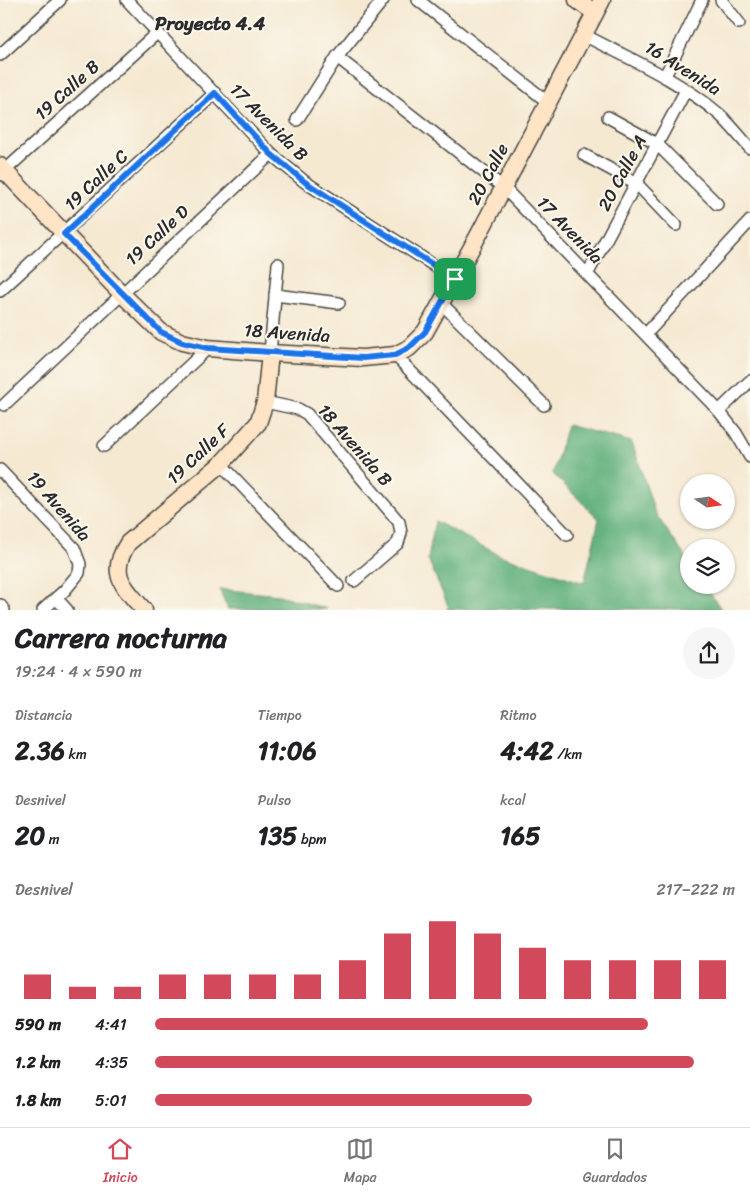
<!DOCTYPE html>
<html lang="es">
<head>
<meta charset="utf-8">
<style>
	:root { --surface:#fff; --page:#f6f6f6; --text:#202124; --muted:#757577; --line:#e0e0e0; --accent:#d1495b }
	body { margin:0; font-family:Sriracha,sans-serif; background:var(--page); color:var(--text); height:100vh; display:flex; flex-direction:column; font-size:19px; white-space:nowrap }
	* { box-sizing:border-box; margin:0 }
	p { font-size:16px; color:var(--muted) }
	.icon { flex:none; width:28px; height:28px; fill:none; stroke:currentColor; stroke-width:2; stroke-linecap:round; stroke-linejoin:round }
	.map { position:relative; height:610px; overflow:hidden }
	.details { display:flex; flex-direction:column; background:var(--surface); flex:1 }
	.details>* { flex:none }
	.needle { width:32px; rotate:103deg }
	.tools { position:absolute; left:680px; top:474px; display:grid; gap:10px }
	.tools a { display:grid; place-items:center; width:55px; height:55px; border-radius:50%; background:var(--surface); box-shadow:0 1px 4px #0004; font-size:25px }
	.pin { position:absolute; display:grid; place-items:center; width:42px; height:42px; color:#fff; margin:-21px; border-radius:10px; box-shadow:0 2px 8px #0006 }
	.round { display:grid; place-items:center; flex:none; width:52px; height:52px; border-radius:26px; background:var(--page) }
	.headline { display:flex; align-items:center; justify-content:space-between; height:85px; padding:0 15px }
	h1 { font-size:28px; font-weight:800; line-height:38px }
	.figures { display:grid; grid-template-columns:repeat(3,1fr); gap:8px; height:85px; padding:5px 15px }
	.figures div { display:grid; align-content:center }
	.figures b { font-size:25px; font-weight:800 }
	.figures small { font-size:14px; font-weight:400 }
	.figures p { font-size:14px }
	.chart { height:140px; padding:10px 15px }
	.chart p { display:flex; justify-content:space-between }
	.chart svg { width:100%; height:90px; margin-top:5px; stroke:var(--accent); stroke-width:6 }
	ul { padding:0 15px; list-style:none; font-size:16px }
	li { display:grid; grid-template-columns:80px 60px 1fr; align-items:center; height:38px }
	li i { height:12px; border-radius:6px; background:var(--accent) }
	.tab-bar { display:flex; justify-content:space-around; align-items:center; height:70px; border-top:1px solid var(--line); background:var(--surface); font-size:14px; color:var(--muted) }
	.tab-bar a { display:grid; justify-items:center; gap:2px }
	.tab-bar .current { color:var(--accent) }
	.map>svg:first-child { display:block }
	.forest { fill:#65b27e; stroke:#486e54 }
	.lines { fill:none; stroke-linecap:round; stroke-linejoin:round }
	.street-casing { stroke:#494844; stroke-width:14 }
	.secondary-casing { stroke:#494844; stroke-width:19 }
	.street { stroke:#fff; stroke-width:11 }
	.secondary { stroke:#ffe4c6; stroke-width:16 }
	.route-casing { stroke:#fff; stroke-width:10 }
	.route { stroke:#1a73e8; stroke-width:6 }
	.labels { text-anchor:middle; stroke-width:4; stroke-linejoin:round; paint-order:stroke }
	.street-label { font-size:18px; fill:#2b2b2b; stroke:#fbf7ec }
	.neighbourhood-label { font-size:19px; font-weight:bold; fill:#2b2b2b; stroke:#fbf7ec }
</style>
</head>
<body>
<div class="map">
<svg width="750" height="610" viewBox="0 0 750 610">
	<rect width="100%" height="100%" fill="#fbf7ec"/>
	<filter id="ink" filterUnits="userSpaceOnUse"><feTurbulence type="fractalNoise" baseFrequency=".02" numOctaves="2"/><feDisplacementMap in="SourceGraphic" scale="10" xChannelSelector="R" yChannelSelector="G"/><feConvolveMatrix kernelMatrix="1 2 1 2 8 2 1 2 1" color-interpolation-filters="sRGB"/></filter>
	<filter id="wash" filterUnits="userSpaceOnUse"><feTurbulence type="fractalNoise" baseFrequency=".0096" numOctaves="4" result="noise"/><feDisplacementMap in="SourceGraphic" scale="20" xChannelSelector="R" yChannelSelector="G"/><feGaussianBlur stdDeviation="1.12" result="paint"/><feColorMatrix in="noise" values="0 0 0 0 0 0 0 0 0 0 0 0 0 0 0 0 0 1.4 0 .05"/><feComposite in="paint" operator="in"/></filter>
	<g filter="url(#wash)">
		<rect width="100%" height="100%" fill="#f5e9d2"/>
		<!-- forest -->
		<g class="forest">
			<polygon points="567,425 632,442 655,513 689,562 689,585 705,585 721,609 446,609 449,608 428,559 435,521 499,555 584,583 599,519 553,474"/>
			<polygon points="219,589 279,595 327,609 228,609"/>
		</g>
	</g>
	<g filter="url(#ink)">
		<g class="lines">
			<defs>
				<g id="street">
					<polyline points="127,0 271,154 305,182 455,279"/>
					<polyline points="418,0 549,103"/>
					<polyline points="721,0 739,23"/>
					<path d="M584 35C630 59 679 80 719 114 730 124 740 137 750 148"/>
					<polyline points="0,55 60,0"/>
					<polyline points="337,57 504,188 719,411 736,433 750,457"/>
					<polyline points="665,76 702,0"/>
					<polyline points="608,117 657,144 717,204"/>
					<polyline points="297,120 337,57 383,0"/>
					<polyline points="584,155 636,183 676,225"/>
					<polyline points="0,175 158,32"/>
					<polyline points="588,273 686,90"/>
					<polyline points="0,291 215,93"/>
					<polyline points="275,295 339,303"/>
					<polyline points="441,303 544,405"/>
					<polyline points="646,334 750,221"/>
					<polyline points="270,353 278,264"/>
					<polyline points="395,355 567,535"/>
					<polyline points="265,402 298,409 307,414 399,522 401,533 398,543 354,581"/>
					<polyline points="4,405 271,154"/>
					<polyline points="719,411 750,381"/>
					<polyline points="104,446 208,348"/>
					<polyline points="221,464 338,586"/>
					<polyline points="0,470 74,548 80,564 79,573 65,590 43,610"/>
					<polyline points="56,598 67,610"/>
					<polyline points="0,605 4,610"/>
				</g>
				<g id="secondary">
					<polyline points="577,0 595,13"/>
					<polyline points="0,166 121,293 161,332 182,342 208,348 270,353 363,358 395,355 409,348 425,332 478,236 602,0"/>
					<path d="M144 610C123 586 108 574 128 543L221 464 258 423 265 402 270 353"/>
				</g>
			</defs>
			<!-- street casing -->
			<use href="#street" class="street-casing"/>
			<!-- secondary casing -->
			<use href="#secondary" class="secondary-casing"/>
			<!-- street -->
			<use href="#street" class="street"/>
			<!-- secondary -->
			<use href="#secondary" class="secondary"/>
		</g>
	</g>
	<g class="lines" filter="url(#ink)">
		<defs>
			<polygon id="route" points="215,93 271,154 305,182 455,279 425,332 409,348 395,355 363,358 208,348 182,342 161,332 64,234"/>
		</defs>
		<!-- route casing -->
		<use href="#route" class="route-casing"/>
		<!-- route -->
		<use href="#route" class="route"/>
	</g>
	<g class="labels">
		<!-- street labels -->
		<g class="street-label">
			<text transform="translate(683 68) rotate(32)" y="6">16 Avenida</text>
			<text transform="translate(67 90) rotate(-42)" y="6">19 Calle B</text>
			<text transform="translate(269 122) rotate(45)" y="6">17 Avenida B</text>
			<text transform="translate(622 173) rotate(-62)" y="6">20 Calle A</text>
			<text transform="translate(488 174) rotate(-62)" y="6">20 Calle</text>
			<text transform="translate(96 180) rotate(-43)" y="6">19 Calle C</text>
			<text transform="translate(570 230) rotate(46)" y="6">17 Avenida</text>
			<text transform="translate(157 235) rotate(-43)" y="6">19 Calle D</text>
			<text transform="translate(287 333) rotate(4)" y="6">18 Avenida</text>
			<text transform="translate(355 445) rotate(49)" y="6">18 Avenida B</text>
			<text transform="translate(198 454) rotate(-43)" y="6">19 Calle F</text>
			<text transform="translate(59 506) rotate(49)" y="6">19 Avenida</text>
		</g>
		<!-- neighbourhood labels -->
		<g class="neighbourhood-label">
			<text x="210" y="30">Proyecto 4.4</text>
		</g>
	</g>
</svg>
<div class="tools">
<a><svg class="needle" viewBox="-14 -14 28 28"><path d="M0-13l5 13h-10z" fill="#e53935"/><path d="M0 13l5-13h-10z" fill="#757577"/></svg></a>
<a><svg class="icon" aria-label="layers" viewBox="0 0 24 24"><path d="M12 4l9 5-9 5-9-5zM3 14l9 5 9-5"/></svg></a>
</div>
<div class="pin" style="left:455px;top:279px;background:#1e9e55"><svg class="icon" aria-label="arrive" viewBox="0 0 24 24"><path d="M6 21V4h12l-3 4 3 4H6"/></svg></div>
</div>
<section class="details">
<div class="headline"><div><h1>Carrera nocturna</h1><p>19:24 · 4 × 590 m</p></div><a class="round"><svg class="icon" aria-label="share" viewBox="0 0 24 24"><path d="M12 15V3M7 8l5-5 5 5M5 13v7h14v-7"/></svg></a></div>
<div class="figures">
<div><p>Distancia</p><b>2.36<small> km</small></b></div>
<div><p>Tiempo</p><b>11:06</b></div>
<div><p>Ritmo</p><b>4:42<small> /km</small></b></div>
</div>
<div class="figures">
<div><p>Desnivel</p><b>20<small> m</small></b></div>
<div><p>Pulso</p><b>135<small> bpm</small></b></div>
<div><p>kcal</p><b>165</b></div>
</div>
<div class="chart"><p><span>Desnivel</span>217–222 m</p>
<svg viewBox="0 0 160 44" preserveAspectRatio="none"><path d="M5 44V32M15 44V38M25 44V38M35 44V32M45 44V32M55 44V32M65 44V32M75 44V25M85 44V12M95 44V6M105 44V12M115 44V19M125 44V25M135 44V25M145 44V25M155 44V25"/></svg>
</div>
<ul>
<li><b>590 m</b>4:41<i style="width:85%"></i></li>
<li><b>1.2 km</b>4:35<i style="width:93%"></i></li>
<li><b>1.8 km</b>5:01<i style="width:65%"></i></li>
</ul>
</section>
<nav class="tab-bar">
<a class="current"><svg class="icon" aria-label="home" viewBox="0 0 24 24"><path d="M3 11l9-7 9 7M6 9v11h12V9"/></svg>Inicio</a>
<a><svg class="icon" aria-label="map" viewBox="0 0 24 24"><path d="M3 6l6-2 6 2 6-2v14l-6 2-6-2-6 2zM9 4v14M15 6v14"/></svg>Mapa</a>
<a><svg class="icon" aria-label="saved" viewBox="0 0 24 24"><path d="M7 4h10v16l-5-4-5 4z"/></svg>Guardados</a>
</nav>
</body>
</html>
